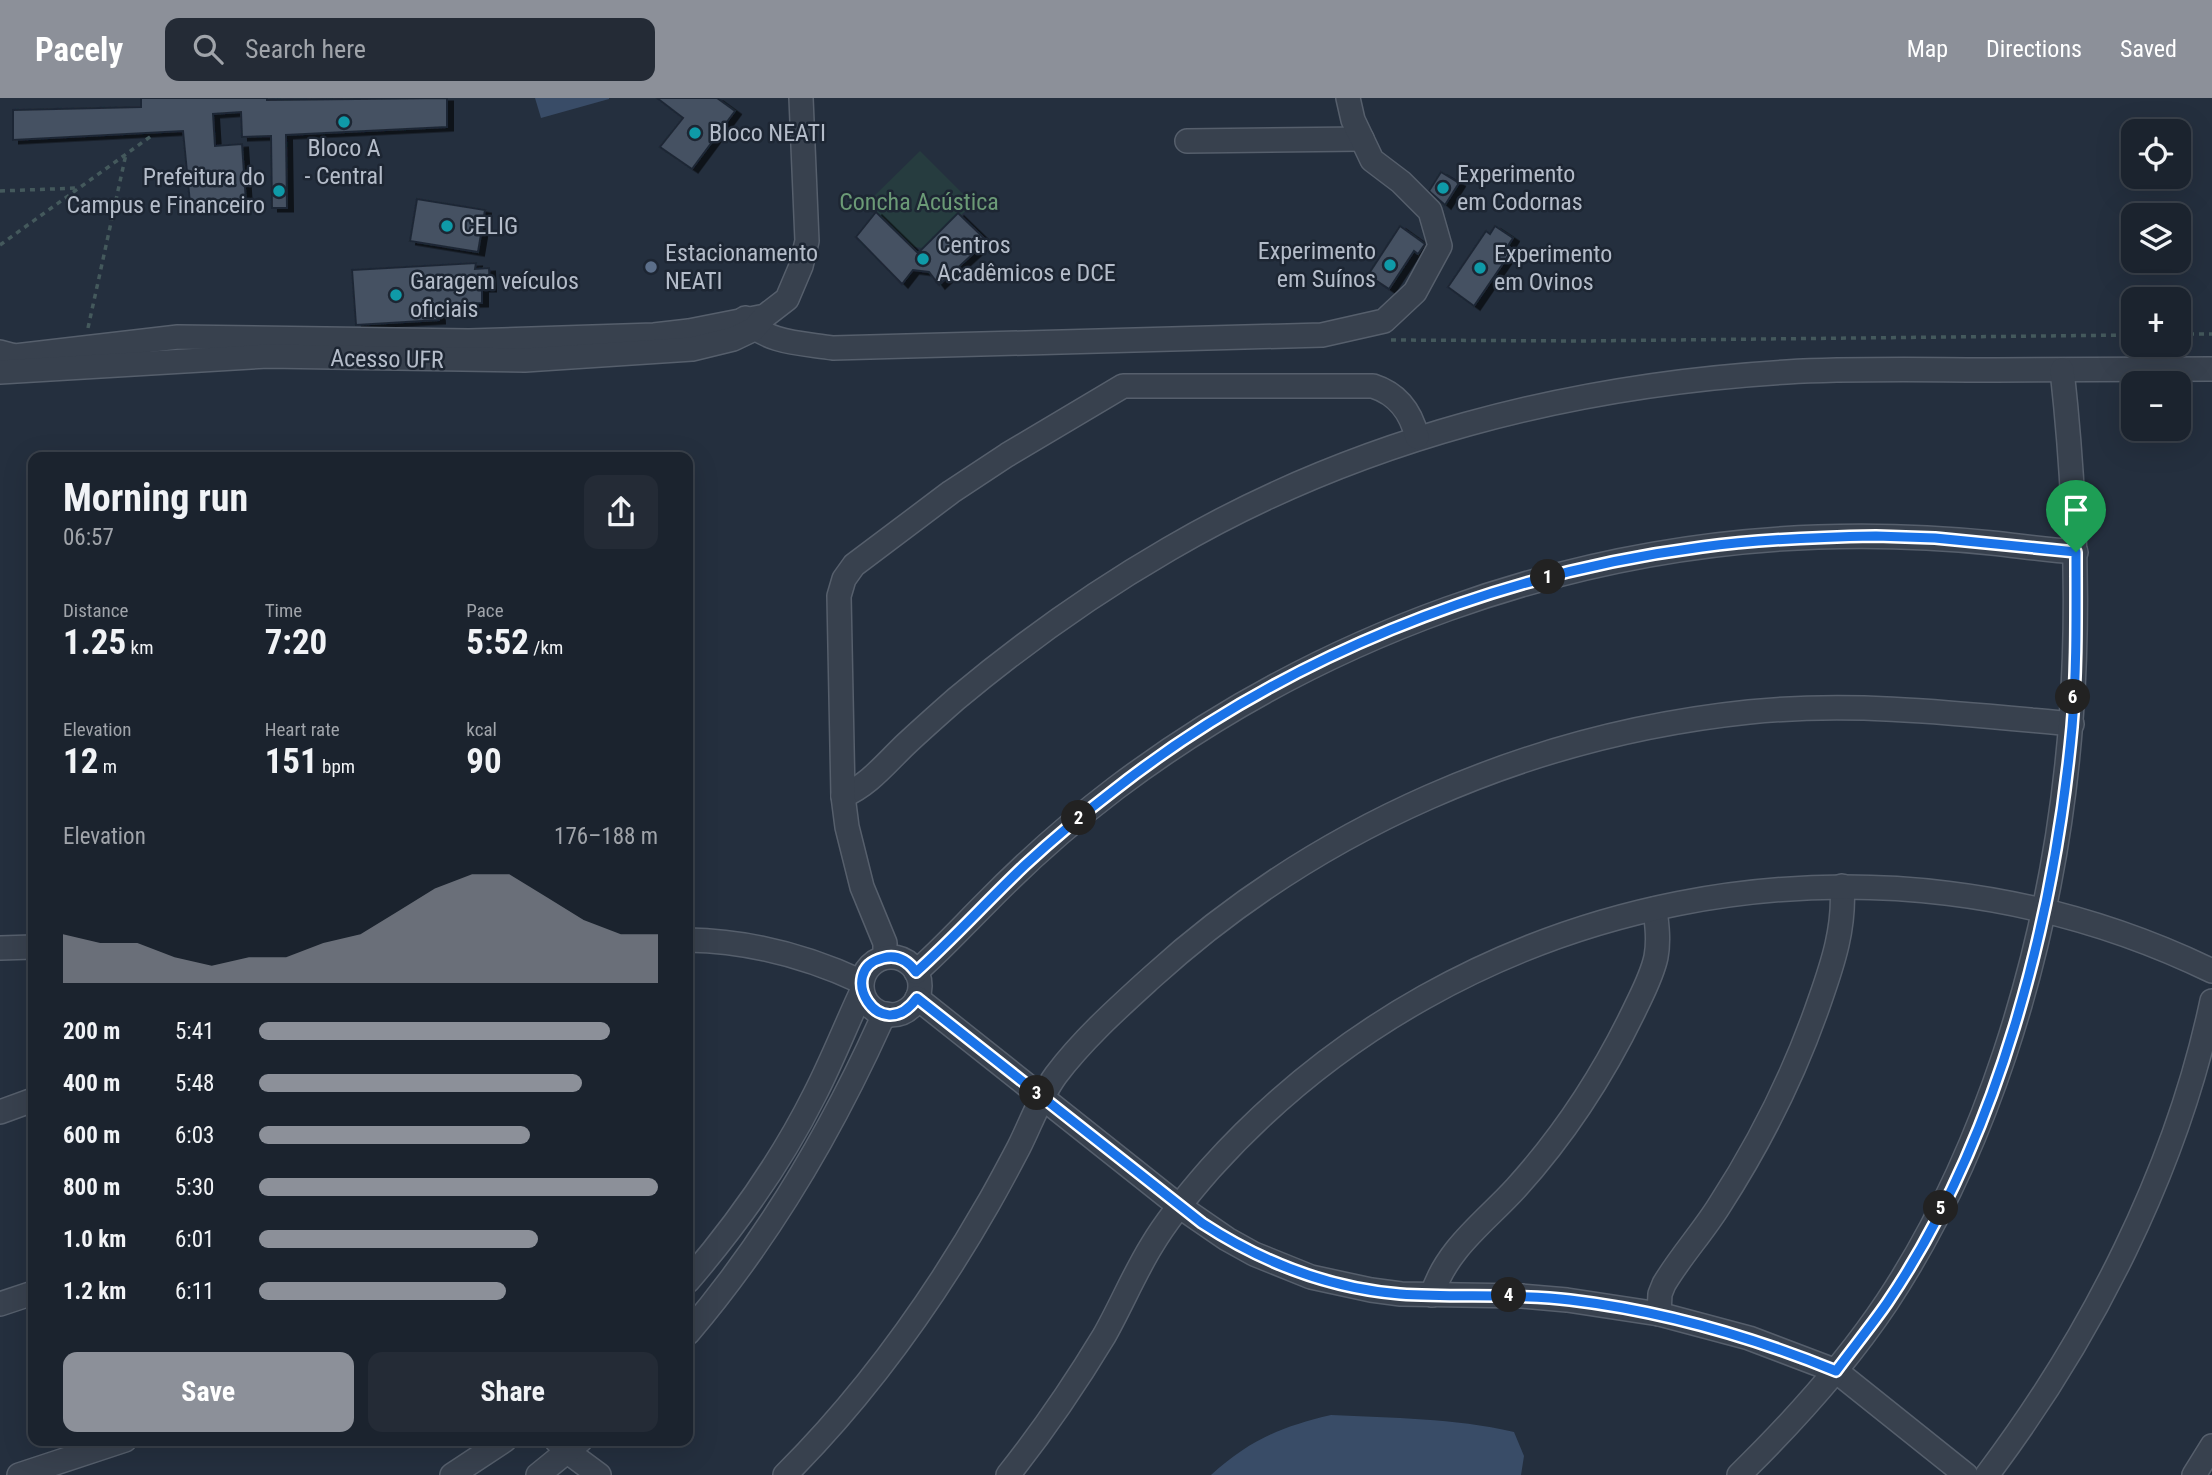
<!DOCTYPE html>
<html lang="en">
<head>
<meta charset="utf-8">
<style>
	:root { --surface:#1b232e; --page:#242b36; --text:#f1f3f6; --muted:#a0a4aa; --line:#39404a; --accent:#8c9099 }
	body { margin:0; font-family:"Roboto Condensed",sans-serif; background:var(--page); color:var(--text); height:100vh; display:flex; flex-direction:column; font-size:26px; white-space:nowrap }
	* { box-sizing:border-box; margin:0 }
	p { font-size:23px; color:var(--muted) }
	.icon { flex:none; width:38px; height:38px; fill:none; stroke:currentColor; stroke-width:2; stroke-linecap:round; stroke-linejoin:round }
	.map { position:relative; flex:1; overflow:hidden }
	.sheet { position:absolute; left:28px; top:354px; width:665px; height:994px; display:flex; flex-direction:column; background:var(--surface); border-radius:14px; box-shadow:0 7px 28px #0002,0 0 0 2px var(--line) }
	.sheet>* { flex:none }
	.fabs { position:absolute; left:2121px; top:21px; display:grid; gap:14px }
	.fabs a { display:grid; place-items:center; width:70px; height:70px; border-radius:14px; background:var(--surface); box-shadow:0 7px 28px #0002,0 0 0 2px var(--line); font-size:35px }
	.pin { position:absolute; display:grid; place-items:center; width:60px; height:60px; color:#fff; margin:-72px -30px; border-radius:50% 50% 50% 0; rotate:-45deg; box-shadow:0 0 7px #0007 }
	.pin .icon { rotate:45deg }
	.km { position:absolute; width:35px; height:35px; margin:-18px; border-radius:50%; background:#222; color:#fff; font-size:19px; line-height:35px; text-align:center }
	.round { display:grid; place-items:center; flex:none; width:74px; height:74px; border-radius:14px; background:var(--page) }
	.head { display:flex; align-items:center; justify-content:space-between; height:119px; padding:0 35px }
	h1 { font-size:38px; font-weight:700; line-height:52px }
	.metrics { display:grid; grid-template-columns:repeat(3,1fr); gap:10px; height:119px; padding:7px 35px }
	.metrics div { display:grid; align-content:center }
	.metrics b { font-size:35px; font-weight:700 }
	.metrics small { font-size:19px; font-weight:400 }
	.metrics p { font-size:19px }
	.chart { height:196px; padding:14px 35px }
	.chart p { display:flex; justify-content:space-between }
	.chart svg { width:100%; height:126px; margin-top:7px; fill:var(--accent); opacity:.7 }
	.action { display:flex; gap:14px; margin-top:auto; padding:14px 35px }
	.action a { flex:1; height:80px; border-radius:14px; background:var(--accent); color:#fff; font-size:28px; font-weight:700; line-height:80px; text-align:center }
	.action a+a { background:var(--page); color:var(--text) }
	ul { padding:0 35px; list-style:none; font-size:23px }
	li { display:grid; grid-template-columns:112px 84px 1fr; align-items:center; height:52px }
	li i { height:18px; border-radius:9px; background:var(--accent) }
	header { display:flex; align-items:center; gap:42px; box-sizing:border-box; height:98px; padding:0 35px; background:var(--accent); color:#fff }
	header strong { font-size:33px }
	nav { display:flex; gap:38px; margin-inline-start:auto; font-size:24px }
	.search { width:490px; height:63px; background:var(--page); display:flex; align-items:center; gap:18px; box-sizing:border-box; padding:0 24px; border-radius:14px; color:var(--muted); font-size:26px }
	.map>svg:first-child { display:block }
	.green { fill:#263c3f }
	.water { fill:#394c67 }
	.building { fill:#455162; stroke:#1f2835; stroke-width:2; filter:url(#shadow) }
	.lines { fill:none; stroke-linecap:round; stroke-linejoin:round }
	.minor-casing { stroke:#565f6c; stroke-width:26 }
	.path { stroke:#44595c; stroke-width:3.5; stroke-dasharray:5 5; stroke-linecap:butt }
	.minor { stroke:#38414e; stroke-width:23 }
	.route-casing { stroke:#fff; stroke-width:14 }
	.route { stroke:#1a73e8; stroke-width:9 }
	.culture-dot { fill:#0f9aa8; stroke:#1d2633; stroke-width:2.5 }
	.service-dot { fill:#5c6f8a; stroke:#1d2633; stroke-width:2.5 }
	.labels { text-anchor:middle; stroke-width:5; stroke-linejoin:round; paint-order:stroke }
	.poi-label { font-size:24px; fill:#b4bcc9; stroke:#1d2633; text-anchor:start }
	.park-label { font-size:24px; fill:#6b9a76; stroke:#1d2633 }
	.street-label { font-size:24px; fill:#b4bcc9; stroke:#1d2633 }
</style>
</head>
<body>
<header>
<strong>Pacely</strong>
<div class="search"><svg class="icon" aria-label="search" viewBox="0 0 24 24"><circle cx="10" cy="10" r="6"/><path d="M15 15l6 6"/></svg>Search here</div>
<nav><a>Map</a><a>Directions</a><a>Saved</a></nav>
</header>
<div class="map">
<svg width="2212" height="1377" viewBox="0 0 2212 1377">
	<defs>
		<filter id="shadow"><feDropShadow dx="6" dy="3.5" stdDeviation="0" flood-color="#0009"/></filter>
	</defs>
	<rect width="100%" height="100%" fill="#242f3e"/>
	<!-- green -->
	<polygon class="green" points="920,53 973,106 960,118 957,116 923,150 913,149 867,105"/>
	<!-- water -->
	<g class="water">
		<polygon points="535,0 609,0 609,1 541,20"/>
		<path d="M1331 1317C1393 1320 1453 1320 1514 1334L1524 1358 1521 1377H1211C1250 1342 1280 1329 1331 1317Z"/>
	</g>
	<!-- building -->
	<g class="building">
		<polygon points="141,0 267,0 267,2 447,0 447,29 286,37 287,110 272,110 271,38 242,39 241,14 213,16 215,48 242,46 246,104 230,105 230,101 190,105 183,33 13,42 13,12 141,9"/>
		<polygon points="657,0 717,0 735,13 692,71 660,49 683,20"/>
		<polygon points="1441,74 1459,85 1445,107 1429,93"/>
		<polygon points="417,101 485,112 478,154 410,143"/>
		<polygon points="876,114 918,155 958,115 987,143 939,187 929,174 913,172 902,186 856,139"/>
		<polygon points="1400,128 1425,146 1418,156 1414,153 1389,191 1368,177"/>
		<polygon points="1495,128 1513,140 1508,148 1513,151 1474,208 1448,189 1486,133 1490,136"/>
		<polygon points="476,165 475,171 489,170 490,190 482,190 482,205 438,206 439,222 356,227 352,172"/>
	</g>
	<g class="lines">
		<defs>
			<g id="minor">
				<polyline points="1187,43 1362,41"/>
				<path d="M745 220C766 246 803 245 833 250L1322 237 1384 223 1415 194 1440 148 1430 113 1401 84 1372 62 1353 22 1348 0"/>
				<polyline points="0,254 15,258 178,239 469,243 654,237 689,233 760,219"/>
				<polyline points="0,274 268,258 525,262 692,251 733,241 754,231 765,218 787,201 801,168 807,143 801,0"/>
				<path d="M843 698C869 687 886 665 906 646 922 631 939 616 956 601 1023 545 1093 495 1169 451 1357 341 1570 287 1787 274 1856 270 1926 272 1996 272 2068 272 2140 272 2212 271"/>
				<path d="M688 842C750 843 806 858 862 884"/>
				<polyline points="0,850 33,849"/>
				<path d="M885 859V845L862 789 847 729 843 698 839 498 844 481 854 467 951 394 1007 357 1123 288H1373C1398 296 1411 314 1417 339"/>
				<circle cx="891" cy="888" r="29"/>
				<path d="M916 874C941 852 962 829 985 806 1026 764 1070 725 1116 690 1318 538 1565 448 1818 439 1876 437 1934 439 1992 445 2020 448 2048 452 2076 454"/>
				<polyline points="917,900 1179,1108 1227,1141 1254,1156 1311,1179 1371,1192 1401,1196 1522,1198 1567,1202 1659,1216 1749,1240 1836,1273 1966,1377"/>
				<polyline points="0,1014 33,1002"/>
				<path d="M688 1183C737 1126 781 1064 815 996 832 963 846 927 862 893"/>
				<path d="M1432 1197C1446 1151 1485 1124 1516 1090 1564 1037 1603 977 1634 913 1642 896 1652 878 1656 859 1659 843 1657 827 1655 811"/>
				<polyline points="0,1206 33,1195"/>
				<path d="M1659 1216 1660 1196 1664 1186C1680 1159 1702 1135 1719 1108 1761 1043 1795 975 1820 902 1833 865 1845 829 1842 788"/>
				<path d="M688 1235C769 1140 830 1036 881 923L887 916"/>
				<polyline points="556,1342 568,1354 599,1377"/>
				<polyline points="19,1377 125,1342"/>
				<polyline points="452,1377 505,1342"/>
				<polyline points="538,1377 581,1342"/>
				<path d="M785 1377C865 1297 932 1204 988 1106 999 1087 1009 1068 1019 1049 1031 1025 1040 999 1056 977 1083 941 1119 909 1152 879 1317 729 1528 637 1749 614 1857 603 1964 616 2072 626"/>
				<path d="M1008 1377C1043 1333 1075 1286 1104 1238 1121 1208 1134 1176 1152 1147 1168 1120 1189 1095 1210 1071 1461 791 1874 709 2212 873"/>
				<path d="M1739 1377C1793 1324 1845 1267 1887 1204 1938 1127 1976 1042 2005 955 2080 729 2088 507 2062 272"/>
				<path d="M1987 1377C2091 1239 2176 1073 2212 903"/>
				<polyline points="2194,1377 2212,1348"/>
			</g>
		</defs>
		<!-- minor casing -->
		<use href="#minor" class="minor-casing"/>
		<!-- path -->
		<g class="path">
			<polyline points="0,93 78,90"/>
			<polyline points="0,147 154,36"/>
			<polyline points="88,230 126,56"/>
			<polyline points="2179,236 2212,236"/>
			<polyline points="1391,242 1580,243 2133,237"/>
		</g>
		<!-- minor -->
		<use href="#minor" class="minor"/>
	</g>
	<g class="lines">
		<defs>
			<path id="route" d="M1876 438 1935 440 2076 454C2076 512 2077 571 2072 629 2054 824 1998 1041 1887 1205 1871 1228 1853 1250 1836 1273 1750 1238 1663 1213 1570 1202 1512 1195 1457 1200 1400 1196 1328 1190 1263 1165 1202 1125L917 900C880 951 834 872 883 860 898 856 908 863 916 874 954 840 988 802 1025 767 1053 741 1083 716 1113 693 1280 561 1491 476 1702 449 1760 441 1818 439 1876 438Z"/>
		</defs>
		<!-- route casing -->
		<use href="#route" class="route-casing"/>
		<!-- route -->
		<use href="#route" class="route"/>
	</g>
	<!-- markers -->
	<g class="culture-dot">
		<circle cx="344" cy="24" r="7"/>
		<circle cx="695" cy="35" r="7"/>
		<circle cx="1443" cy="90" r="7"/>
		<circle cx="279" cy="93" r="7"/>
		<circle cx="447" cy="128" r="7"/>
		<circle cx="923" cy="161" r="7"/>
		<circle cx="1390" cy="167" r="7"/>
		<circle cx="1480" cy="170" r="7"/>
		<circle cx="396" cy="197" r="7"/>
	</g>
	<circle class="service-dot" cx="651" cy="169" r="7"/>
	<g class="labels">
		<!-- poi labels -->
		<g class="poi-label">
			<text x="709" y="43">Bloco NEATI</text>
			<text x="344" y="58" text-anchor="middle">Bloco A<tspan x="344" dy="28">- Central</tspan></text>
			<text x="1457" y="84">Experimento<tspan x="1457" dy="28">em Codornas</tspan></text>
			<text x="265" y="87" text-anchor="end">Prefeitura do<tspan x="265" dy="28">Campus e Financeiro</tspan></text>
			<text x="461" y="136">CELIG</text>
			<text x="937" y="155">Centros<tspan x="937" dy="28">Acadêmicos e DCE</tspan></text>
			<text x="1376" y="161" text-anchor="end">Experimento<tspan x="1376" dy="28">em Suínos</tspan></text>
			<text x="665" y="163">Estacionamento<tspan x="665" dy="28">NEATI</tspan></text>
			<text x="1494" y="164">Experimento<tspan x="1494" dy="28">em Ovinos</tspan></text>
			<text x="410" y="191">Garagem veículos<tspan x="410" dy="28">oficiais</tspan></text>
		</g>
		<!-- park labels -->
		<g class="park-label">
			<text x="919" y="112">Concha Acústica</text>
		</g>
		<!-- street labels -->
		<g class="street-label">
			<text transform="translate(387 261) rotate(1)" y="8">Acesso UFR</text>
		</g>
	</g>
</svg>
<div class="fabs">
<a><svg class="icon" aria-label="locate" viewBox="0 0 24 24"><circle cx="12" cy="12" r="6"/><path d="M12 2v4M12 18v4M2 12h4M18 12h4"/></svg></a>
<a><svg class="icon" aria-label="layers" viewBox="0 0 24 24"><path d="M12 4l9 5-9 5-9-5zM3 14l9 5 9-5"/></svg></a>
<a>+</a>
<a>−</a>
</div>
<div class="pin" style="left:2076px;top:454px;background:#1e9e55"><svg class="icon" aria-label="arrive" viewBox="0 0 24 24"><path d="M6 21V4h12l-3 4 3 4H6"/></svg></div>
<b class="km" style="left:1548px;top:479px">1</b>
<b class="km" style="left:1079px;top:720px">2</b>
<b class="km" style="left:1037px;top:995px">3</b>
<b class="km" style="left:1509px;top:1197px">4</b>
<b class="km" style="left:1941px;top:1110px">5</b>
<b class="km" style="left:2073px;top:599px">6</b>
<section class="sheet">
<div class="head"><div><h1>Morning run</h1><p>06:57</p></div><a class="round"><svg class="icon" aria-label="share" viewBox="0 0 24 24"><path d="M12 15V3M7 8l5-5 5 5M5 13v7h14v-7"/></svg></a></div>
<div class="metrics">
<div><p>Distance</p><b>1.25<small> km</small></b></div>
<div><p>Time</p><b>7:20</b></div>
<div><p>Pace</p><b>5:52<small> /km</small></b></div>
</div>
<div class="metrics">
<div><p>Elevation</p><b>12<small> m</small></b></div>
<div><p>Heart rate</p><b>151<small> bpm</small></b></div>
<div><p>kcal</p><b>90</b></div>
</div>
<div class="chart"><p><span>Elevation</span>176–188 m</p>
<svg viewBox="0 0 160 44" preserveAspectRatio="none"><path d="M0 44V27L10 30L20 30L30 35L40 38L50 35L60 35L70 30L80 27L90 19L100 11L110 6L120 6L130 14L140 22L150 27L160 27V44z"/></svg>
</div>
<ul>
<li><b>200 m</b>5:41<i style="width:88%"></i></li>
<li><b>400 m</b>5:48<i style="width:81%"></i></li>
<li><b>600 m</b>6:03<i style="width:68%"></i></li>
<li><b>800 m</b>5:30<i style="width:100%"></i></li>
<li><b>1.0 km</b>6:01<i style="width:70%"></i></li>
<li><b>1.2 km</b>6:11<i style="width:62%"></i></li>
</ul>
<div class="action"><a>Save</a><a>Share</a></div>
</section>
</div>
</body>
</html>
